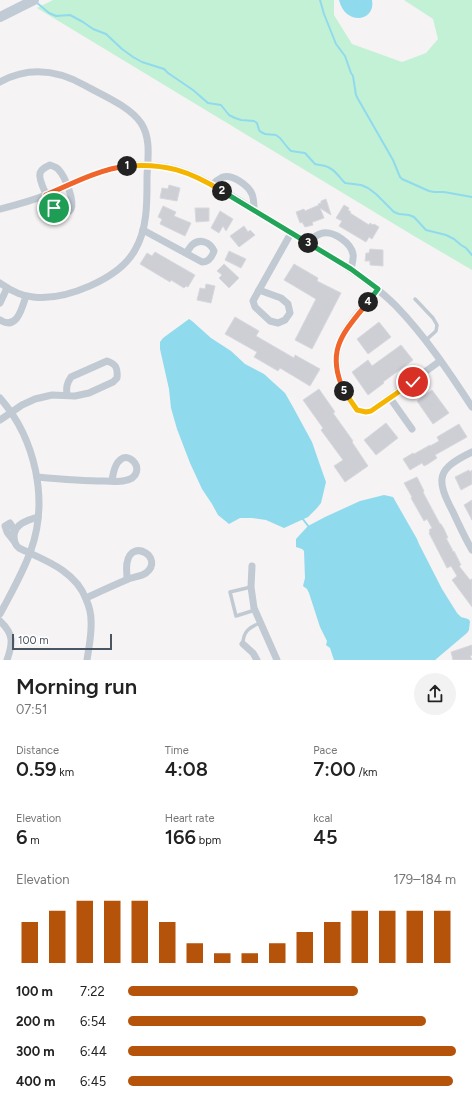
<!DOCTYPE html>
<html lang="en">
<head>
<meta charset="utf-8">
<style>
	:root { --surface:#fff; --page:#f2f2f2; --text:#222; --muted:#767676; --accent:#b45309 }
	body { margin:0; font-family:Figtree,sans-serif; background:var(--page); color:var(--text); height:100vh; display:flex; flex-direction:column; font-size:15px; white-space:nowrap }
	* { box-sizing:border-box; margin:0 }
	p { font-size:13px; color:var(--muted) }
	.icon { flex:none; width:22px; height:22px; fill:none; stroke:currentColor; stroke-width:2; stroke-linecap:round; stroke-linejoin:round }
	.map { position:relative; height:660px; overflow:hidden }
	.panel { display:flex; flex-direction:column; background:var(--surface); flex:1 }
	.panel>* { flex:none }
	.scale { position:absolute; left:12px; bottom:10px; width:100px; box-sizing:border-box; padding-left:4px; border:2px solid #4a5661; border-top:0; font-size:11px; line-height:14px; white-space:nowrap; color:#4a5661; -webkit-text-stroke:3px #fff; paint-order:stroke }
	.pin { position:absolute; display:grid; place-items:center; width:34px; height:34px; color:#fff; margin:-17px; border:2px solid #fff; border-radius:50%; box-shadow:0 1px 4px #0007 }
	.km { position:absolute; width:20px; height:20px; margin:-10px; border-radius:50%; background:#222; color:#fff; font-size:11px; line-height:20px; text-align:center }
	.round { display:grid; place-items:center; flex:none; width:42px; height:42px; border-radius:21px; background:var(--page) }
	.overview { display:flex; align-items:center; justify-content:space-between; height:68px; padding:0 16px }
	h1 { font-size:22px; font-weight:600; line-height:30px }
	.stats { display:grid; grid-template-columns:repeat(3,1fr); gap:6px; height:68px; padding:4px 16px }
	.stats div { display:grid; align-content:center }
	.stats b { font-size:20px; font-weight:600 }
	.stats small { font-size:11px; font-weight:400 }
	.stats p { font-size:11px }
	.chart { height:112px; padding:8px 16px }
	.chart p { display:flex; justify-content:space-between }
	.chart svg { width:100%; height:72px; margin-top:4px; stroke:var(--accent); stroke-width:6 }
	ul { padding:0 16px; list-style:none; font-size:13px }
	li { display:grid; grid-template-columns:64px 48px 1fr; align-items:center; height:30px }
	li i { height:10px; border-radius:5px; background:var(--accent) }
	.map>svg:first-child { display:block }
	.green { fill:#c3f1d5 }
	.water { fill:#90daee }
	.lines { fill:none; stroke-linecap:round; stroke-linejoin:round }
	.stream { stroke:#90daee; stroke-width:2 }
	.building { fill:#cdcfd5; stroke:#d7d9de }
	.lane { stroke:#c1cad2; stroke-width:3.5 }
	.street { stroke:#c1cad2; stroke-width:7 }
	.secondary { stroke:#c1cbd6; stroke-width:10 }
	.split-1-casing { stroke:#fff; stroke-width:8 }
	.split-2-casing { stroke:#fff; stroke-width:8 }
	.split-3-casing { stroke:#fff; stroke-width:8 }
	.split-4-casing { stroke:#fff; stroke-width:8 }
	.split-5-casing { stroke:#fff; stroke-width:8 }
	.split-6-casing { stroke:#fff; stroke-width:8 }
	.split-1 { stroke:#f0652b; stroke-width:5 }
	.split-2 { stroke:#f5b400; stroke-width:5 }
	.split-3 { stroke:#22a559; stroke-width:5 }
	.split-4 { stroke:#22a559; stroke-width:5 }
	.split-5 { stroke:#f0652b; stroke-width:5 }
	.split-6 { stroke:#f5b400; stroke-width:5 }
</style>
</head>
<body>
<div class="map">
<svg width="472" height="660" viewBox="0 0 472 660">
	<rect width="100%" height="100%" fill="#f5f3f3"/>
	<!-- green -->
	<polygon class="green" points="53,0 334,0 334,15 352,44 402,62 426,53 438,39 433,19 404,0 472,0 472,270 414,236 37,8"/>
	<!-- water -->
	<g class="water">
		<path d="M339 0H372C376 22 345 26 339 0Z"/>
		<polygon points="189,319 192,321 211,338 231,351 245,364 264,374 285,393 293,407 312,442 320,465 326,482 321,503 317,508 308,517 284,528 266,520 252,518 240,518 229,524 218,515 212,504 202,489 190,463 177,429 171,408 169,389 160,349 160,342 163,338"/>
		<polygon points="384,495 393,497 417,539 419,544 442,589 457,613 461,617 468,619 470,621 469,630 467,633 435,660 334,660 330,648 326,645 327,641 320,627 309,593 307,589 303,586 305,578 304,551 302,549 296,547 296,539 308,526 325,517 360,501"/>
	</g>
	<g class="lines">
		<!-- stream -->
		<g class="stream">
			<polyline points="320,0 324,14 336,44 345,56 351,73 353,76 356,95 358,99 393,160 400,177 402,179 429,191 434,192 444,192 472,197"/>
			<path d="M36 2 49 13 56 16 70 15 83 22 93 29 106 34 122 49 133 57 142 62 164 69 168 73 193 90 208 103 221 105 229 115 235 118 241 120 254 121 257 123 259 130 261 132 265 134 276 135 280 138 288 148 291 151 305 153 315 164C318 165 321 165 325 166 334 168 339 177 345 183L361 185 368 188 376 194 394 212 399 214 409 215 414 217 426 230 446 235 454 239 461 245 466 248 472 255"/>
			<polyline points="302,518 309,527"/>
		</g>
	</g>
	<!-- building -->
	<g class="building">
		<polygon points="169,185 180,188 177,201 160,198 162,188 168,189"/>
		<polygon points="326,199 331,215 320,208 324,218 313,222 312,222 313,225 305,227 302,222 300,223 296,212 304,209 305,211 319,205 318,204 321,203 321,201"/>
		<polygon points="344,205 349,208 348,210 351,212 350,213 369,225 370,223 373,225 374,224 379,227 372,239 369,237 366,242 339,226 342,221 336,218"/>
		<polygon points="163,206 176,212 174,216 191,223 185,236 160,224 162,219 158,217"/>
		<polygon points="195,208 209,208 209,221 196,222"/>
		<polygon points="220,211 233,219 226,231 223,226 219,233 211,228"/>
		<polygon points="244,226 248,232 250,230 255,235 239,247 230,236"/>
		<polygon points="370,249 383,250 383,266 370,265 370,261 365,261 366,253 369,253"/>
		<polygon points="229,251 246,259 241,268 225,260"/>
		<polygon points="155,252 195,275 188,287 186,286 184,288 171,280 170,282 140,264 147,253 152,256"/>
		<polygon points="224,264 239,278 229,288 219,278 222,275 217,271"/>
		<polygon points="294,264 318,278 317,281 341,293 312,349 295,340 316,299 284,280"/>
		<polygon points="206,284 215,286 211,303 197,300 200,288 205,289"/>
		<polygon points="235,317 259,331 256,336 294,358 295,355 320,369 310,386 280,368 278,371 254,357 257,352 225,334"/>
		<polygon points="379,322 391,337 368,354 357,339"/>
		<polygon points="401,345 413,360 383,382 384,383 368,395 352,372 368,360 372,366"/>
		<polygon points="319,389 335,412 333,413 353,441 352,442 368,466 345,482 334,466 343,460 321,430 323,428 303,400"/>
		<polygon points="432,390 449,413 433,424 417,401"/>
		<polygon points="386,423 398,438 376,455 364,440"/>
		<polygon points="459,424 467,437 435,455 437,458 428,464 424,466 422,463 410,470 403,459 413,453 414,454 430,445 430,446 439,441 437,437"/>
		<polygon points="469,470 470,472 472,470 472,484 461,490 455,477"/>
		<polygon points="417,477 424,491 423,492 425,496 440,524 441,524 444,529 448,538 446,538 452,549 453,552 454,551 461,565 459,566 470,580 472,579 472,607 452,580 457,576 451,566 447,568 429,533 430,532 429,530 432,528 427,519 424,521 411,498 412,497 404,483"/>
		<polygon points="472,500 472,520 464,505"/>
		<polygon points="472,645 472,655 470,656 472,660 453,660 451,652"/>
	</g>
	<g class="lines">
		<!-- lane -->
		<g class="lane">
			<polyline points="415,299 433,318 437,325 436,331 425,341"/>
			<polyline points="251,587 230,592 236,616 255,610"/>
			<path d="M243 644C243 631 250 627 260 623"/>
		</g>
		<!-- street -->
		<g class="street">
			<path d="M0 82C29 66 58 70 86 86 104 96 129 106 141 123 151 138 148 158 147 176 147 200 148 228 135 250 119 279 65 301 33 297 20 296 10 290 0 283"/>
			<path d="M50 165C53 166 56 167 58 169 65 176 75 201 71 209 69 212 68 212 66 213 63 214 59 213 57 211 51 207 38 180 40 173 42 168 46 167 50 165Z"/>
			<path d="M212 185C215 182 219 179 223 177 232 174 248 185 252 194 254 199 254 205 254 210"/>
			<path d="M0 209C16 205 31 201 46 195 76 183 105 166 138 165 152 165 169 166 182 171 209 180 235 198 259 213 284 229 311 244 336 260 358 274 378 288 396 306 425 336 449 372 472 407"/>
			<path d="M143 230 202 262C209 262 212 257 214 251 210 242 200 238 192 245 190 247 188 251 186 253"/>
			<path d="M306 242C312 239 317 234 323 233 334 231 351 243 353 254 354 258 352 264 351 269"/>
			<path d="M378 289C367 303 352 318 344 333 329 359 339 389 357 410L366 412 371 411 440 361"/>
			<polygon points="259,290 281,298 288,304 290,313 285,320 278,323 270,321 255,307 253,301"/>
			<polyline points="259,290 291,233"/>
			<polyline points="0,303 7,288"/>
			<path d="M0 320C17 331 22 308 26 296"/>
			<path d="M0 398C35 438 49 499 31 550 23 573 11 593 0 614"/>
			<polyline points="390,398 412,429"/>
			<path d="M0 420 22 405 35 399 52 395 75 396 89 393 113 382 117 378C118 368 116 364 107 361L71 377C67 383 66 387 67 395"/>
			<path d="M472 452C437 469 435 478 453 512 459 525 465 538 472 550"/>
			<path d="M37 477C59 479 82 481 104 481 111 481 117 482 123 481 157 476 118 431 112 481"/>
			<path d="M38 517C28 520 14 524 14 536 14 541 15 545 19 548 44 560 75 570 86 599 89 606 91 612 91 620 92 633 89 647 87 660"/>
			<polyline points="14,541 7,532 5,526 10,523 15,531"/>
			<polyline points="252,566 251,587 254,608 277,660"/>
			<path d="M86 598C99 592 112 586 126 580 132 577 140 577 146 573 165 558 131 537 127 563 126 568 127 574 127 579"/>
			<path d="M0 621C14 634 13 643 7 660"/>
			<polyline points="243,644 253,653 257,660"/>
		</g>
		<!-- secondary -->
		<polyline class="secondary" points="0,17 34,0"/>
	</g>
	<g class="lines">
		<defs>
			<path id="split-1" d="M54 208 46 195C71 184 100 169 127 166"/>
			<path id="split-2" d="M127 166C166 163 189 171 222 191"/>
			<polyline id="split-3" points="222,191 308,243"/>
			<polyline id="split-4" points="308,243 351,269 378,289 368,302"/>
			<path id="split-5" d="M344 391C325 350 343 333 368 302"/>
			<polyline id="split-6" points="344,391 357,410 366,412 371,411 413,382"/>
		</defs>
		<!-- split-1 casing -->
		<use href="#split-1" class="split-1-casing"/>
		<!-- split-2 casing -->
		<use href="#split-2" class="split-2-casing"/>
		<!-- split-3 casing -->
		<use href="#split-3" class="split-3-casing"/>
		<!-- split-4 casing -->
		<use href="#split-4" class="split-4-casing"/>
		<!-- split-5 casing -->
		<use href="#split-5" class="split-5-casing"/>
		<!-- split-6 casing -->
		<use href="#split-6" class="split-6-casing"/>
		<!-- split-1 -->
		<use href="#split-1" class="split-1"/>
		<!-- split-2 -->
		<use href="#split-2" class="split-2"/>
		<!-- split-3 -->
		<use href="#split-3" class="split-3"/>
		<!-- split-4 -->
		<use href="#split-4" class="split-4"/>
		<!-- split-5 -->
		<use href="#split-5" class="split-5"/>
		<!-- split-6 -->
		<use href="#split-6" class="split-6"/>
	</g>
</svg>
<div class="scale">100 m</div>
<div class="pin" style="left:54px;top:208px;background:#1e9e55"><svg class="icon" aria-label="arrive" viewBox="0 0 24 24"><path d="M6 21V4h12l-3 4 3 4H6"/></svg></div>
<div class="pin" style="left:413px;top:382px;background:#d93025"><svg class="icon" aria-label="check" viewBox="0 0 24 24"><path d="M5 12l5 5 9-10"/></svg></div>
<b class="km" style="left:127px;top:166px">1</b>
<b class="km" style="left:222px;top:191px">2</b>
<b class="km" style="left:308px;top:243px">3</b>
<b class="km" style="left:368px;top:302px">4</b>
<b class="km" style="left:344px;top:391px">5</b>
</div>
<section class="panel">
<div class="overview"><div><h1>Morning run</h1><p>07:51</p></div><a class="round"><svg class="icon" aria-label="share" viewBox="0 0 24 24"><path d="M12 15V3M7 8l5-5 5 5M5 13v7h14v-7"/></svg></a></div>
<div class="stats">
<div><p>Distance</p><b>0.59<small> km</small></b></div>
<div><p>Time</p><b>4:08</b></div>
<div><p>Pace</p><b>7:00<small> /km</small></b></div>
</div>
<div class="stats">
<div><p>Elevation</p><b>6<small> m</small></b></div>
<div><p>Heart rate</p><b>166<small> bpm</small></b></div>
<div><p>kcal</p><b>45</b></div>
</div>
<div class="chart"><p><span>Elevation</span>179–184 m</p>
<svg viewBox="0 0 160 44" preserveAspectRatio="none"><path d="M5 44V19M15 44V12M25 44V6M35 44V6M45 44V6M55 44V19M65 44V32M75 44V38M85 44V38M95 44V32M105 44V25M115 44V19M125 44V12M135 44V12M145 44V12M155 44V12"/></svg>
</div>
<ul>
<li><b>100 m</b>7:22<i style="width:70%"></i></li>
<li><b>200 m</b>6:54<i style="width:91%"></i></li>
<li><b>300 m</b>6:44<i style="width:100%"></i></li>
<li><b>400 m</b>6:45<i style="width:99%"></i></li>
</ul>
</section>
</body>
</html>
